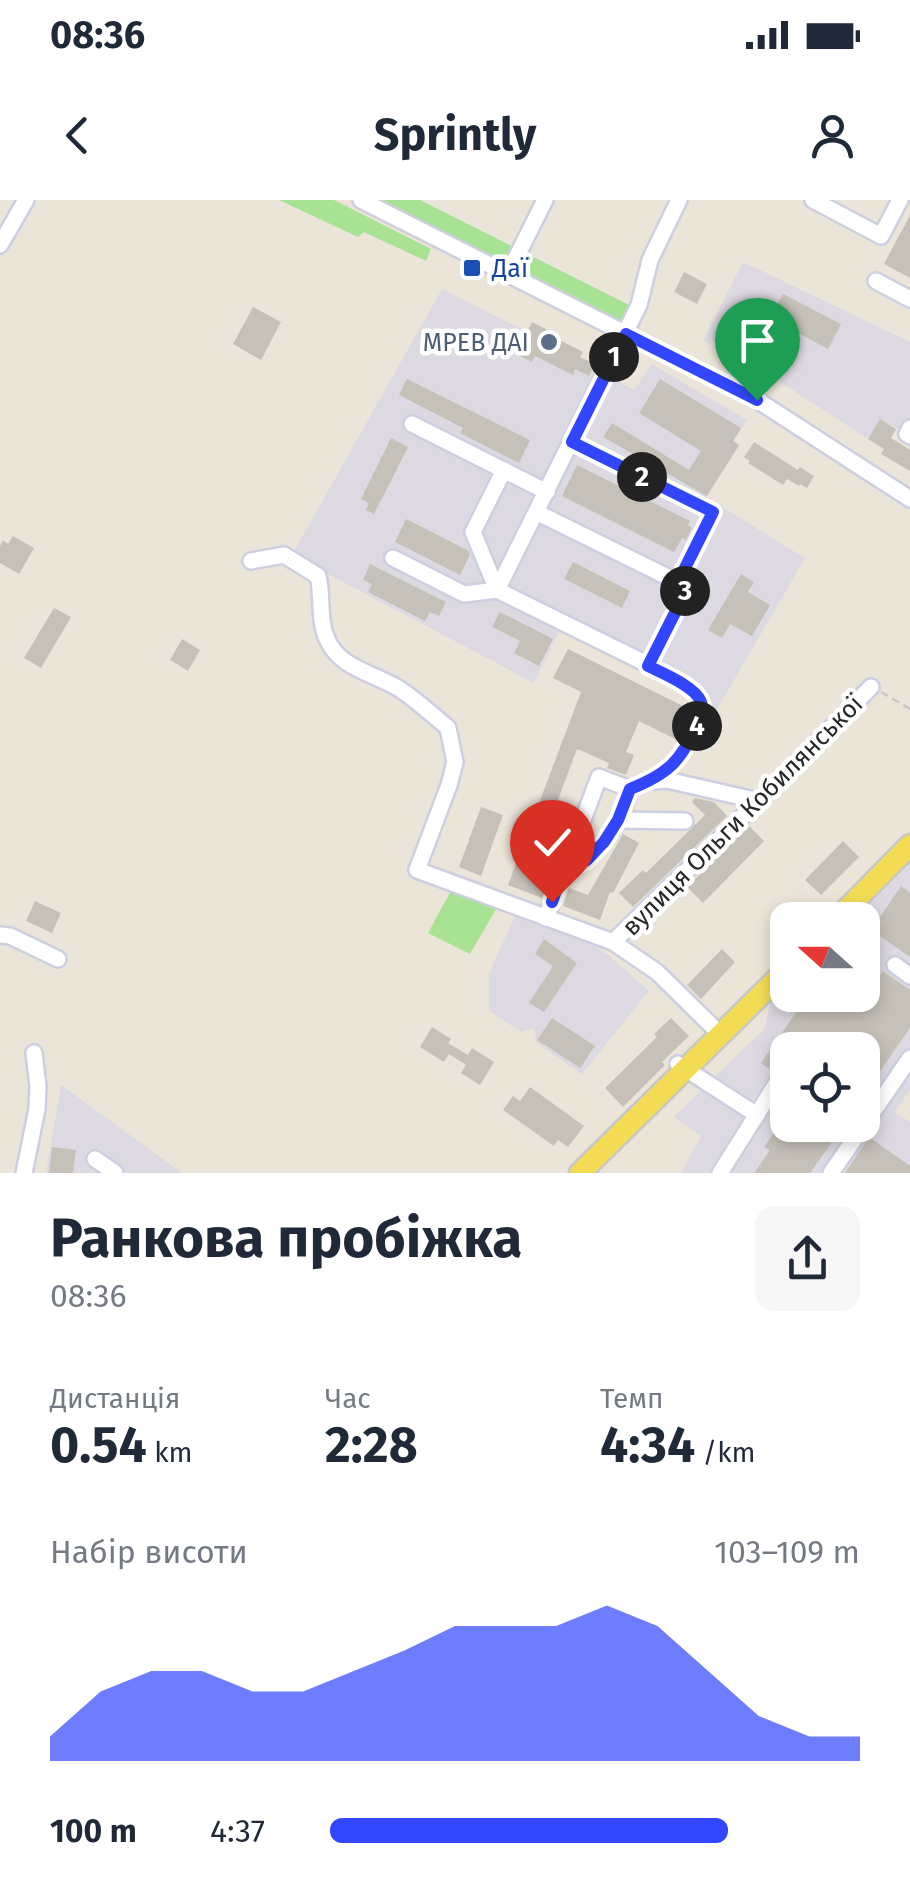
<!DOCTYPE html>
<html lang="uk">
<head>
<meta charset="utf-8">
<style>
	:root { --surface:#fff; --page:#f6f6f7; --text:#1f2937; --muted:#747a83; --accent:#3246fe }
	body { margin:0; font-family:"Fira Sans",sans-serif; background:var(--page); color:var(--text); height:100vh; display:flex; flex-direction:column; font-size:38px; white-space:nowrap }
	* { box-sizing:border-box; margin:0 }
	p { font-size:32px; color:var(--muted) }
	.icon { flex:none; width:55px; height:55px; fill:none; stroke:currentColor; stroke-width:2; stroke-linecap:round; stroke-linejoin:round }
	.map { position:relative; height:973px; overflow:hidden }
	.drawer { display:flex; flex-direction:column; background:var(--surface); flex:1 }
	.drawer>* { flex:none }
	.needle { width:65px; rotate:291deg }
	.fabs { position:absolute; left:770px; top:702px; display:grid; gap:20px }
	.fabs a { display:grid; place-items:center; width:110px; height:110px; border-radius:20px; background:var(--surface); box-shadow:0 5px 15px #0003; font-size:50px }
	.pin { position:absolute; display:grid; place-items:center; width:85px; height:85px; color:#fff; margin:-102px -42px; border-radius:50% 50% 50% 0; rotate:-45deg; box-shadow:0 0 10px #0007 }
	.pin .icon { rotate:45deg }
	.km { position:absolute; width:50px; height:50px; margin:-25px; border-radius:50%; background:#222; color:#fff; font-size:28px; line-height:50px; text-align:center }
	.round { display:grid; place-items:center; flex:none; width:105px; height:105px; border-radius:20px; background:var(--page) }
	.head { display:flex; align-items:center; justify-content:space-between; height:170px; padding:0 50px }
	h1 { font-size:55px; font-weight:700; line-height:75px }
	.stats { display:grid; grid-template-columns:repeat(3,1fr); gap:15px; height:170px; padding:10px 50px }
	.stats div { display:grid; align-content:center }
	.stats b { font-size:50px; font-weight:700 }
	.stats small { font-size:28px; font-weight:400 }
	.stats p { font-size:28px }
	.chart { height:280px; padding:20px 50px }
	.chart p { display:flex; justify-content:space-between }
	.chart svg { width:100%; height:180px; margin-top:10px; fill:var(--accent); opacity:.7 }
	ul { padding:0 50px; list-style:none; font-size:32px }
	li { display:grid; grid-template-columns:160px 120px 1fr; align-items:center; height:75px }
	li i { height:25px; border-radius:12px; background:var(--accent) }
	.status { display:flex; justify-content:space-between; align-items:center; height:70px; padding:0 50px; background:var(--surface); direction:ltr }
	.status svg { height:28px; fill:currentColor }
	header { display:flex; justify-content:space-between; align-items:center; height:130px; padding:0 50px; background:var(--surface); font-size:45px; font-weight:700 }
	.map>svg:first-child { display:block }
	.industrial { fill:#ddd9e2; fill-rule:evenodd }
	.green { fill:#a7e392 }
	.building { fill:#c6c1b8 }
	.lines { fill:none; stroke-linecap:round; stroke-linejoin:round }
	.minor-casing { stroke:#cdcfe1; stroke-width:20 }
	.major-casing { stroke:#c7c7c7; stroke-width:25 }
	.path { stroke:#c7c7c7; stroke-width:2.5; stroke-dasharray:8 5; stroke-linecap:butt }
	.minor { stroke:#fff; stroke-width:15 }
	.major { stroke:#f3dc54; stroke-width:20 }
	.route-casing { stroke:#fff; stroke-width:20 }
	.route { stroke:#3246fe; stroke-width:12 }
	.transit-dot { fill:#1a4fb4; stroke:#fff; stroke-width:4 }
	.service-dot { fill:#5c6f8a; stroke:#fff; stroke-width:4 }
	.labels { text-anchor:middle; stroke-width:9; stroke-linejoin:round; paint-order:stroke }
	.transit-label { font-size:25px; fill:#164399; stroke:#fff; text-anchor:start }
	.service-label { font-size:25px; fill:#4e5e75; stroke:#fff; text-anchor:end }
	.street-label { font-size:25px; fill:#272727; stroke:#fff }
</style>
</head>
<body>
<div class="status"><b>08:36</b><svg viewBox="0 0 49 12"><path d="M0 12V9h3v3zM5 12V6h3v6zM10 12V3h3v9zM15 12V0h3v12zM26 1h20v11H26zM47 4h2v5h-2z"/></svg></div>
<header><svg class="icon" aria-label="back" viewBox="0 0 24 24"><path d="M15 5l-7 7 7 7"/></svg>Sprintly<svg class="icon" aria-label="person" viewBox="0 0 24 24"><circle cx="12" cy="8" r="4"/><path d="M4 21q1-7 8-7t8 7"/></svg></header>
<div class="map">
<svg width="910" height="973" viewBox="0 0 910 973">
	<rect width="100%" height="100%" fill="#ebe4d8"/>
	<!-- industrial -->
	<g class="industrial">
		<polygon points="743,62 910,142 910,224 906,233 880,219 868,239 771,176 728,154 729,149 712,140 710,144 703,141"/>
		<polygon points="442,89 527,132 516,154 531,162 535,156 572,174 575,169 593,168 634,190 652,164 747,220 734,241 740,245 706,297 805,358 716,511 560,430 534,483 292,355"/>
		<path d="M910 663V890L895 912 910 922V973H681L701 936 674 917 764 829 771 800 787 784 788 795H862V720H853ZM788 850H862V925H788Z"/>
		<polygon points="516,713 598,748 613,759 649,791 582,874 537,843 534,828 521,832 489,811 489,774"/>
		<polygon points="61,885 182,973 46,973"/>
	</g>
	<!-- green -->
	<g class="green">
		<polygon points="279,0 334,0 431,49 426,61 364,32 358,37"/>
		<polygon points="379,0 420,0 631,106 622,123"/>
		<polygon points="453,687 499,704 470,754 428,733"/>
	</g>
	<!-- building -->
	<g class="building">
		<polygon points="910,15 910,78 884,64"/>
		<polygon points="684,72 707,84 697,104 674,92"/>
		<polygon points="783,94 841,124 828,149 770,118"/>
		<polygon points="253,107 281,122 261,160 233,144"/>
		<polygon points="532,122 548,130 546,133 583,152 580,157 595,164 589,176 575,169 573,175 535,156 532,162 516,154"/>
		<polygon points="407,179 530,240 519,263 460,233 463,228 399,195"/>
		<polygon points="660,179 741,228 733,241 739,245 707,296 603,237 612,223 689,270 701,251 639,213"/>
		<polygon points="880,219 896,229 891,238 910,250 910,271 881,254 884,249 868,239"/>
		<polygon points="391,238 408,247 374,314 366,310 369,303 361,299"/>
		<polygon points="754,242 798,270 800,267 814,276 807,288 800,284 799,286 787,279 783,285 748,263 750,261 744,257"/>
		<polygon points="577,265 690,321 688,325 692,328 686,340 682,338 674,352 562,296"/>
		<polygon points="406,319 469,351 470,355 460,375 395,342"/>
		<polygon points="13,336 34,348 19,374 0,363 0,346 3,340 8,344"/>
		<polygon points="573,362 630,391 622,408 564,379"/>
		<polygon points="370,364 446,402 439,416 430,412 425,421 368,392 372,384 363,380"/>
		<polygon points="741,374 754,382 748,392 770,405 752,436 730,424 722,438 708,430"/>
		<polygon points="54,408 71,417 41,468 24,458"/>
		<polygon points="500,412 553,439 539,466 514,453 520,441 492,427"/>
		<polygon points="182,439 200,450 188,471 170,460"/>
		<polygon points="568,449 691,510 677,540 639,521 626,552 634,555 626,575 607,568 609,563 577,549 532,669 550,676 542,698 508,685 581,492 553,478"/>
		<polygon points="695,598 714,602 727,616 633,707 619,693 643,670 646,673 705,615 692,602"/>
		<polygon points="481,607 503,615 481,676 459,667"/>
		<polygon points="749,626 764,641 703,703 687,687"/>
		<polygon points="623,634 639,643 613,693 610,692 600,720 563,706 569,688 588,695"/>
		<polygon points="843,641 859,657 821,695 805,680"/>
		<polygon points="901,686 910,693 910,757 871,730"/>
		<polygon points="35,701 61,713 52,733 26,721"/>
		<polygon points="544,739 577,763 544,812 529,803 553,766 535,754"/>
		<polygon points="722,749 735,762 701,799 687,785"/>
		<polygon points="883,771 910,790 910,828 862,897 862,850 788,850 788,874 779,870 773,871 761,863 808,795 849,795 861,803"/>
		<polygon points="552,818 595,846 580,868 537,840"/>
		<polygon points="671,818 689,836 662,862 665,865 623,907 605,888 657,837 654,834"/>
		<polygon points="432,827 451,839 448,843 468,855 472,848 494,862 480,885 461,873 466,865 449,854 444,862 420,847"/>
		<polygon points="530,887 584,926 568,947 558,940 554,946 503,910 513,896 520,901"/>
		<polygon points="788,913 788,925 829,925 839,932 810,973 754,973 770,950 764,947"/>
		<polygon points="869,937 910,966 910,973 845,973"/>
		<polygon points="52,947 76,950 73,973 49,973"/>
	</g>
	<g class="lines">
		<defs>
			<g id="minor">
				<polyline points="361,0 757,200 910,299"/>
				<polyline points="813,0 881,36 900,0"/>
				<polyline points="0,45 26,0"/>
				<polyline points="508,74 545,0"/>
				<polyline points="876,81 910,99"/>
				<polyline points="412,224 547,292"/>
				<polyline points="910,228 907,234 910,236"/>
				<polyline points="572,242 713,312 678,382"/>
				<polyline points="536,312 688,387 649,465 497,390 639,105 650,60 679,0"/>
				<polyline points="393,358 464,394 497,390 473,332 504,270"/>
				<path d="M251 361 284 355 318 376C323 396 318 419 327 439 339 468 373 473 398 488 415 499 432 514 448 528L455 562 449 585 417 670 613 742 657 772 721 835"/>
				<polyline points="655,581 667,580 759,601"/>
				<polyline points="618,620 685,621"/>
				<path d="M563 674C598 657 620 627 630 589"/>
				<path d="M546 718 599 577 630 589C668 574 681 562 697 525 701 517 704 510 701 502 696 487 662 473 649 465"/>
				<polyline points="0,735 10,736 58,759"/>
				<polyline points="613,742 771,589 871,487"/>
				<polyline points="895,765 910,776"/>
				<polyline points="678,864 757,915"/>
				<polyline points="95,959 115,973"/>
				<polyline points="24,973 37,909 38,886 34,853"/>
				<polyline points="720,973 778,881 788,887"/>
				<polyline points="831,973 910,858"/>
			</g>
			<g id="major">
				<polyline points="836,720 910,645"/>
				<polyline points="580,973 788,768"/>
			</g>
		</defs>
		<!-- minor casing -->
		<use href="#minor" class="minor-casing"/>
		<!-- major casing -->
		<use href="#major" class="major-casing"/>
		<!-- path -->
		<polyline class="path" points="881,492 910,509"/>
		<!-- minor -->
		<use href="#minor" class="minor"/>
		<!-- major -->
		<use href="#major" class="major"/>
	</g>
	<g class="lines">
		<defs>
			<path id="route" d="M552 702 562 674 587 660 604 642 618 620 630 589C668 574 681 561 697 525 701 518 704 510 701 502 696 487 662 473 648 466L688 387 678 382 713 312 572 242 626 134 757 200"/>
		</defs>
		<!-- route casing -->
		<use href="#route" class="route-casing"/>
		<!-- route -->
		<use href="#route" class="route"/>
	</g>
	<!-- markers -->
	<rect class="transit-dot" x="462" y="58" width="20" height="20" rx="5"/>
	<circle class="service-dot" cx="549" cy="142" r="10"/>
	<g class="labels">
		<!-- transit labels -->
		<g class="transit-label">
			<text x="492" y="77">Даї</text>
		</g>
		<!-- service labels -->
		<g class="service-label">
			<text x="529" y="151">МРЕВ ДАІ</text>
		</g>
		<!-- street labels -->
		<g class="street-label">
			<text transform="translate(742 615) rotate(-45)" y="9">вулиця Ольги Кобилянської</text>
		</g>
	</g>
</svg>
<div class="fabs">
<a><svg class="needle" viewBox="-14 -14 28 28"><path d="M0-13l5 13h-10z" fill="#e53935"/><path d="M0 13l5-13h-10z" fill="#747a83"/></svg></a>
<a><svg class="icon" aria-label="locate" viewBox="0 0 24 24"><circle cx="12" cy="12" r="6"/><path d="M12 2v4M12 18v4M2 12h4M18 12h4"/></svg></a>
</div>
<div class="pin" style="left:757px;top:200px;background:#1e9e55"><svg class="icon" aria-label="arrive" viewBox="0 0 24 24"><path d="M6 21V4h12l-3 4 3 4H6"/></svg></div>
<div class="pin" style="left:552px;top:702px;background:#d93025"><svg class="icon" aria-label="check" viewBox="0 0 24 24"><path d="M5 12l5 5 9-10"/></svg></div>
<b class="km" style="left:614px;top:157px">1</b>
<b class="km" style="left:642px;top:277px">2</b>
<b class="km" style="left:685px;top:391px">3</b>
<b class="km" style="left:697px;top:526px">4</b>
</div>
<section class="drawer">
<div class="head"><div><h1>Ранкова пробіжка</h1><p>08:36</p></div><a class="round"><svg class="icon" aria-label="share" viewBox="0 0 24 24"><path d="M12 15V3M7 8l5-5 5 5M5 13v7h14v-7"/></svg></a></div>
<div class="stats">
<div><p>Дистанція</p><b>0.54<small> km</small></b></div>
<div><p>Час</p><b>2:28</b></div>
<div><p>Темп</p><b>4:34<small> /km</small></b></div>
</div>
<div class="chart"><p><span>Набір висоти</span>103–109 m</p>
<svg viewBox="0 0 160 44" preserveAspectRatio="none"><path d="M0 44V38L10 27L20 22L30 22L40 27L50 27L60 22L70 17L80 11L90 11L100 11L110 6L120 11L130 22L140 33L150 38L160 38V44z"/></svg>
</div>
<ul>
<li><b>100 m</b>4:37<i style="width:75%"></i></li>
</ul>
</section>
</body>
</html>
